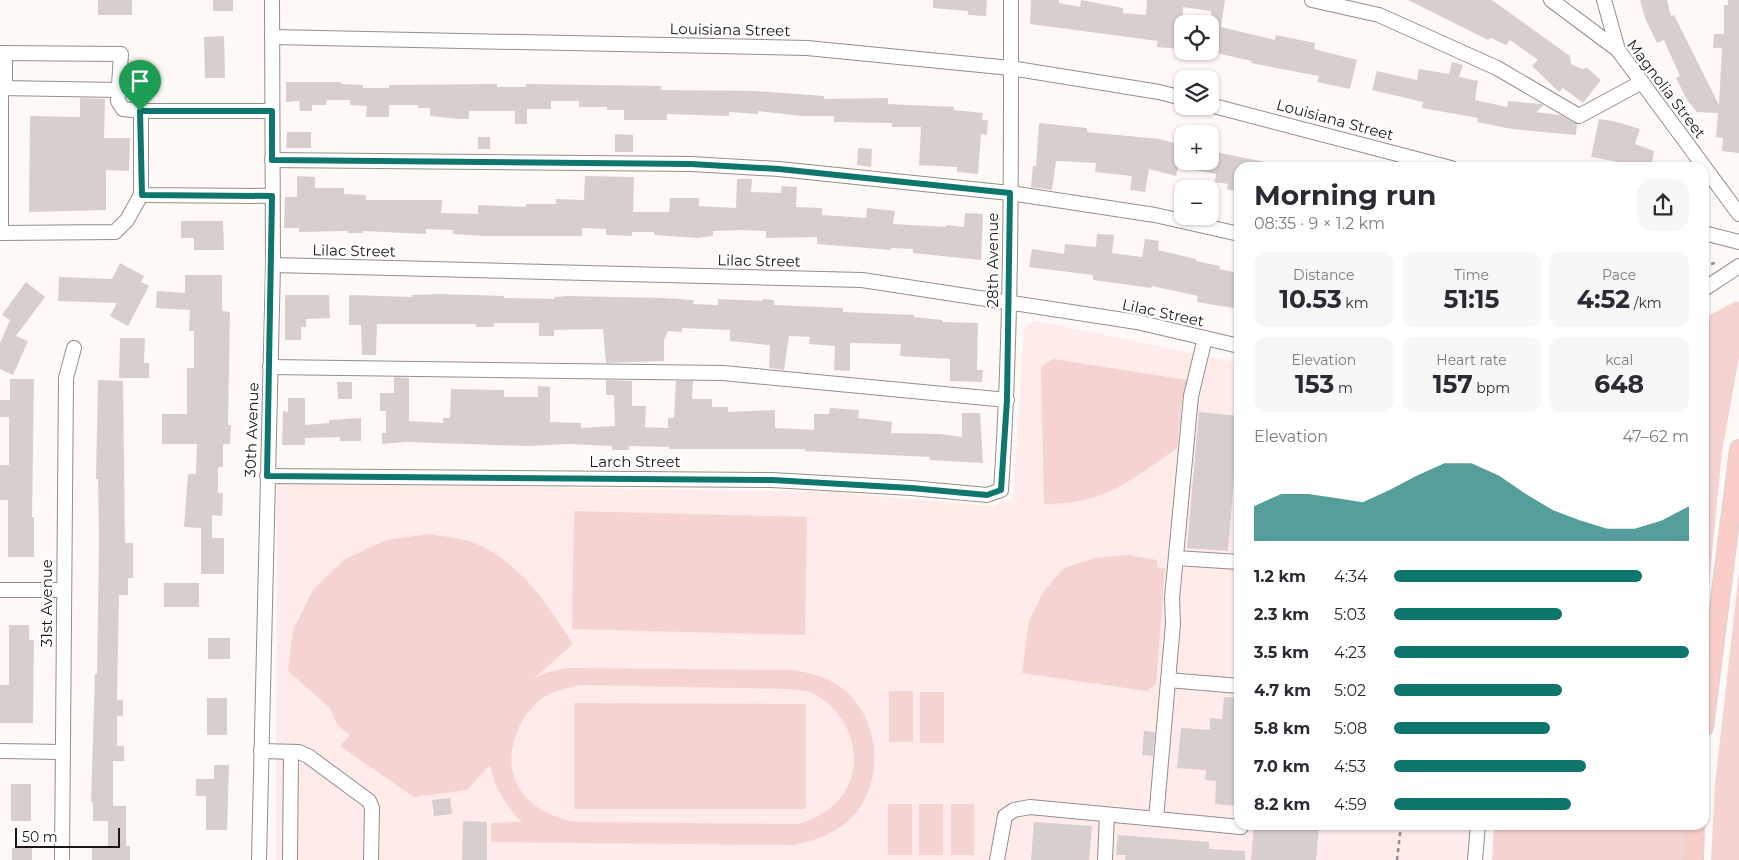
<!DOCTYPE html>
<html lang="en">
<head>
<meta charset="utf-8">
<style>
	:root { --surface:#fff; --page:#f7f7f7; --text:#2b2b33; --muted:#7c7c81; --accent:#0f766e }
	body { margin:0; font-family:Montserrat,sans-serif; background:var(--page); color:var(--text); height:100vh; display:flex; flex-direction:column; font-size:19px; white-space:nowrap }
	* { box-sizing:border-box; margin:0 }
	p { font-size:16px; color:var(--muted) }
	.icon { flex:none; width:28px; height:28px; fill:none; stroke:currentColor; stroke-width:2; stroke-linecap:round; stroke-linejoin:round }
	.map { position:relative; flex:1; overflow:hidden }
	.panel { position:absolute; left:1234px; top:162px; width:475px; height:668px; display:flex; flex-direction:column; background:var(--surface); border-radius:15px; box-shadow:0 1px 4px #0004 }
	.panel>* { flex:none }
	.fabs { position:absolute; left:1174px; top:15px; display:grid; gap:10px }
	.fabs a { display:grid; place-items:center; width:45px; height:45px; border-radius:10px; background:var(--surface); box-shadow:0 1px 4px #0004; font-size:25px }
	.scale { position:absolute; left:15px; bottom:12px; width:105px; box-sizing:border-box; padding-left:5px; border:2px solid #1a1716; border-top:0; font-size:14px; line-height:18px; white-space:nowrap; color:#1a1716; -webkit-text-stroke:4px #fff; paint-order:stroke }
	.pin { position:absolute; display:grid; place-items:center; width:42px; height:42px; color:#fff; margin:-51px -21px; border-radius:50% 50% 50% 0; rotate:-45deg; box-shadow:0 0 5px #0007 }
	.pin .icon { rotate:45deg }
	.round { display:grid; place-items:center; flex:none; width:52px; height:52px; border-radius:15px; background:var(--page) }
	.headline { display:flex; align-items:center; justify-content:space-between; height:85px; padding:0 20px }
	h1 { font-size:28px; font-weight:700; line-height:38px }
	.metrics { display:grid; grid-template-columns:repeat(3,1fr); gap:8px; height:85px; padding:5px 20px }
	.metrics div { display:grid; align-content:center; border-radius:12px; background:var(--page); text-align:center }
	.metrics b { font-size:25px; font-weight:700 }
	.metrics small { font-size:14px; font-weight:400 }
	.metrics p { font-size:14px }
	.chart { height:140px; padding:10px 20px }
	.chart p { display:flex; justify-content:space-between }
	.chart svg { width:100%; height:90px; margin-top:5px; fill:var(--accent); opacity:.7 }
	ul { padding:0 20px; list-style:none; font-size:16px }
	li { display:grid; grid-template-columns:80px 60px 1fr; align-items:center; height:38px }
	li i { height:12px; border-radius:6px; background:var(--accent) }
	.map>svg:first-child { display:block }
	.built { fill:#feebea }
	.green { fill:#f5d3d0; fill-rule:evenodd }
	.building { fill:#d8cecd }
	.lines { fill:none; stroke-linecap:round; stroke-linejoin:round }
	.minor-casing { stroke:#968d8c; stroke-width:16 }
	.major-casing { stroke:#d6d5d5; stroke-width:20 }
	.path { stroke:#918d8c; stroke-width:2.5; stroke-dasharray:4 4; stroke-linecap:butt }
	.minor { stroke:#fff; stroke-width:14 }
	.major { stroke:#fbcdc9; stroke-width:18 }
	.route-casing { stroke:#fff; stroke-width:10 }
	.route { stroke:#0f766e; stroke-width:6 }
	.labels { text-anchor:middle; stroke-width:4.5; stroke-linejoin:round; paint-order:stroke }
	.street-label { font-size:15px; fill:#1a1716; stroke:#fff }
</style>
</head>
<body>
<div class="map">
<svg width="1739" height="860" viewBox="0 0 1739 860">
	<rect width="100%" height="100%" fill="#fef8f7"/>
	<!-- built -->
	<polygon class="built" points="1037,321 1239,363 1239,825 1470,825 1468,860 276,860 277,483 833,492 993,506 1013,499 1024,331 1028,324"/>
	<!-- green -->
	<g class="green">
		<polygon points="1736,301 1739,302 1739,357 1722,452 1704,635 1704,318"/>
		<path d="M1053 359 1187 380 1182 400 1177 448C1130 481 1104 504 1044 504L1041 367Z"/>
		<polygon points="574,511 807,517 805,635 572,629"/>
		<path d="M430 534C444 537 462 538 475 543 523 565 545 602 573 644L533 679 548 672 568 668 794 670C808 673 821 675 834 683 879 709 887 775 855 814 839 832 817 840 794 845L491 842V823L522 822C505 805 495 788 490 765L467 790 414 797 340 746 350 735 338 726 330 708 288 671 293 630 313 590 345 559 386 540ZM580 685 789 689C796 690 805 690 812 693 856 714 871 776 830 808 820 816 810 820 799 824L578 822C533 816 500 784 515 737 520 722 530 706 544 697 555 690 568 688 580 685Z"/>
		<polygon points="1128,555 1157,560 1157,567 1165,569 1156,684 1147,691 1022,673 1029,621 1044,591 1064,568 1095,558"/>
		<polygon points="1739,572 1739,860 1711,860 1715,784"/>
		<rect x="889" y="691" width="24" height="51"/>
		<rect x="920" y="692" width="24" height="51"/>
		<polygon points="574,703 806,704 806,809 574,809"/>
		<rect x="888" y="804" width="24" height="51"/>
		<rect x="919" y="804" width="24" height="51"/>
		<rect x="951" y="804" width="23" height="51"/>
		<polygon points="1494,825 1687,825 1685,860 1492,860"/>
	</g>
	<!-- building -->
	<g class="building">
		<rect x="98" y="0" width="34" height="15"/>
		<rect x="213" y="0" width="20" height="11"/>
		<polygon points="933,0 987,0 986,16 968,15 968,11 933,8"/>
		<polygon points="1031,0 1059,0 1059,3 1080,7 1081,0 1123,8 1123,13 1146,15 1147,0 1225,0 1221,27 1275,40 1276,35 1315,43 1314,49 1357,60 1350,89 1317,82 1319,76 1251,63 1252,61 1216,53 1210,53 1211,11 1183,7 1182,49 1157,47 1158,41 1030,24"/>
		<polygon points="1408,0 1492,0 1570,56 1571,64 1582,69 1587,68 1601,80 1583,103 1563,88 1559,92 1532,66 1538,60 1510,40 1506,45 1491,38 1488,40"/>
		<polygon points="1640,0 1667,0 1671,16 1674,15 1719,105 1722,48 1713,48 1714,34 1724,34 1724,5 1728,5 1728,0 1739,0 1739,153 1722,151 1723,138 1716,137 1718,113 1697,112 1687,100 1676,78 1680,76 1664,40 1657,43 1645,18"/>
		<polygon points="224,36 225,78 205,78 204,37"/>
		<polygon points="1452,62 1463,65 1459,77 1478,81 1475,100 1507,107 1508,101 1542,104 1544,105 1536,112 1560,115 1577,124 1576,135 1512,129 1477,122 1478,118 1422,108 1423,102 1372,90 1377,71 1417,80 1419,69 1449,74"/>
		<polygon points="286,82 341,82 341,84 363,85 363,88 389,88 389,85 497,84 497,87 526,87 526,84 661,86 661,90 754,91 824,96 824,99 888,98 888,104 954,107 954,110 983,113 982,120 988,120 987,135 981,134 978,174 957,172 957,167 919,165 921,127 892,127 892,123 834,122 834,116 801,116 758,111 758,114 729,112 729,116 667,114 667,120 624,120 624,110 607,110 607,107 579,107 579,101 551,101 551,109 527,109 527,124 515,124 515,111 469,111 469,119 459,119 430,116 430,108 418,108 418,105 389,105 389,117 366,117 367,106 350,105 350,100 327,100 326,105 312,105 312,111 300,111 299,101 286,102"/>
		<polygon points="80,98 105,99 104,138 130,138 129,171 106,170 106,210 29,212 30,116 80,117"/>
		<polygon points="1599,119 1613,121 1640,129 1635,144 1654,151 1651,168 1591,157"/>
		<polygon points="1039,123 1087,128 1087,132 1159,139 1182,145 1180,161 1210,161 1210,151 1265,162 1265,168 1239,168 1239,192 1227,189 1228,184 1215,182 1216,174 1178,167 1176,176 1149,169 1145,192 1130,190 1132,176 1095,172 1096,163 1056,161 1052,190 1031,187 1033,166 1036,166"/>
		<polygon points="287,132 311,132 311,148 286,148"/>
		<polygon points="615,134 633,135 633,152 615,152"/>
		<rect x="478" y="137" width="12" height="12"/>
		<polygon points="858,148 872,149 871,167 857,165"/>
		<polygon points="297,176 315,177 315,188 344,188 344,194 366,195 366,200 442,200 441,213 478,214 478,205 526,207 526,204 556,204 556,199 584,200 585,176 634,177 633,212 669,212 670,198 699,198 699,206 736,208 737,179 752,179 751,192 781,193 782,186 797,187 796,207 822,208 822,215 866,218 867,208 895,211 893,224 946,227 946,225 964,227 965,213 983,214 981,260 913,253 913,249 891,248 891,250 817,244 817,237 766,238 766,231 743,230 713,231 713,236 698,238 654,235 654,232 632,232 632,236 606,235 606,229 582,228 582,236 485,236 453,234 453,230 426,229 426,234 363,231 363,233 348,233 348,231 299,232 299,228 284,228 285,197 297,197"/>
		<polygon points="181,221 223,221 224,250 194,250 194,238 181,238"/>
		<polygon points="1097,234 1114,235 1112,253 1142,257 1145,239 1159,241 1158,250 1196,259 1196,261 1220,266 1219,269 1239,273 1239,309 1197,302 1198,296 1152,286 1151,288 1093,280 1093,275 1029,267 1032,249 1064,254 1065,244 1096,247"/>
		<polygon points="120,263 144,276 141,282 149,286 128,326 110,316 117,303 58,301 59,277 112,279"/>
		<polygon points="185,275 222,275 222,311 230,312 228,425 231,425 230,444 223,444 223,467 218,467 218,493 223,493 222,516 212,515 212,538 224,538 224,574 201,574 201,528 184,527 188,474 196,474 197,444 162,444 162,414 187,414 187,368 194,368 194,331 189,331 190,310 156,308 157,291 185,293"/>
		<polygon points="26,282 45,297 16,336 28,341 13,375 0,369 0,343 10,320 2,315"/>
		<polygon points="441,294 504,296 504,298 554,299 554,297 568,296 664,298 694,300 693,304 718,305 718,299 762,301 762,299 774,300 774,305 843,308 843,312 914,315 914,317 942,320 942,322 978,323 977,370 983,370 982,382 950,381 950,359 900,356 901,344 850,343 850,371 834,370 835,346 809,344 810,337 789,336 784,370 769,368 770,345 730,341 730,330 682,328 682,332 668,331 664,340 664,361 606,363 603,329 554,330 554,336 539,336 539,323 494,323 494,327 476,327 476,324 377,324 376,355 362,355 361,325 349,325 349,295 412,297 412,295"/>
		<polygon points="285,295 329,295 330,318 306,319 306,327 301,327 301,340 285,340"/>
		<polygon points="120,338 145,338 144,363 149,363 149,378 119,378"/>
		<polygon points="394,377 409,378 409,421 443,423 443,418 450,418 451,389 504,390 504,397 538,397 538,386 550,387 550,422 581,423 581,428 615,426 614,395 606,395 606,380 632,381 632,406 646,406 645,427 668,428 668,418 674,418 676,381 693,381 692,399 712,399 712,407 728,407 728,412 775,410 775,428 814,430 814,414 829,414 830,408 859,410 858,418 892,422 891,433 940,434 962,437 962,413 980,413 983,463 929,460 930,457 805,451 805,449 669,449 669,447 629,446 629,450 612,450 612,446 570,444 527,446 406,442 382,444 382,433 386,433 386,411 380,411 380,393 394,393"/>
		<polygon points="10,379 34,379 32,517 34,517 34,557 8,557 8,500 0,500 0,465 9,465 9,417 0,417 0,400 10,400"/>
		<polygon points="98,380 123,381 125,543 133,543 133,578 128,578 128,595 119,595 117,700 123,700 123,716 117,716 117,746 124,746 124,761 113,761 113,806 126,806 126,846 130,846 130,860 92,860 92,846 108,846 108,821 93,821 93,802 91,802 95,674 97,674 99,543 98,479 96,479"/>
		<polygon points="337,382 352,382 352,399 338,399"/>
		<polygon points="288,398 305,398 305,425 329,423 329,420 361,418 361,441 340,441 340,437 305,438 305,445 282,445 283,411 288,412"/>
		<polygon points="1199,412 1239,416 1228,551 1187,548"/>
		<rect x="164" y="583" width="35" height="24"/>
		<polygon points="9,625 29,625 29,640 34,640 33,723 0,723 0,685 9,685"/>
		<rect x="208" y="638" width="22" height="21"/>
		<polygon points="1224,697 1239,698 1239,806 1215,804 1216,781 1205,780 1206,770 1177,768 1181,728 1210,730 1210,718 1222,719"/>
		<rect x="207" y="698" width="20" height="37"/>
		<polygon points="1144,731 1155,732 1153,756 1142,755"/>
		<polygon points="214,765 229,765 227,830 206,830 206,796 196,796 196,779 214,779"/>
		<rect x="11" y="784" width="20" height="37"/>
		<polygon points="450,798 452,814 434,816 432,800"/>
		<polygon points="463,821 487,822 487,860 462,860"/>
		<polygon points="1034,822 1092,826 1089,860 1031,860"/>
		<polygon points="1254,825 1319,825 1316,860 1251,860"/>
		<polygon points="1118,835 1209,842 1209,849 1245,851 1245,860 1125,860 1126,855 1116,855"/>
		<rect x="12" y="848" width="20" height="12"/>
	</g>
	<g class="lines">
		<defs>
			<g id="minor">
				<polyline points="1312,0 1379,15 1497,68 1579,116 1642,82"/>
				<polyline points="1551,0 1618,50 1739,214"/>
				<polyline points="1604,0 1618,50"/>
				<polyline points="272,37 807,48 1011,68 1159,92 1182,98"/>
				<polyline points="0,53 121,54 118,101 123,109 141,111"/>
				<polyline points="0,88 119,90"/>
				<polyline points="1,88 1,233"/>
				<polyline points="5,88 5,53"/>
				<polyline points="1210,105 1451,168"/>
				<polyline points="272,111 141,111 141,195 272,196"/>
				<polyline points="272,160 691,164 779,169 1010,193 1155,215 1239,234"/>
				<polyline points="0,233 115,232 127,220 141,195"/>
				<polyline points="1704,233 1739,242"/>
				<polyline points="273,265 862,280 1137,322 1239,346"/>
				<polyline points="1704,289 1739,266"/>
				<polyline points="270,367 723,373 1007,400"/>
				<path d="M267 476 772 480 911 488 987 495 1001 490C1012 327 1011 163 1011 0"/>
				<polyline points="1176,558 1239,562"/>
				<polyline points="0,590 63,590"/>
				<polyline points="1168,680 1239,686"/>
				<polyline points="0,751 62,752"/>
				<polyline points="261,751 299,752 308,756 369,801 372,808 371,860"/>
				<polyline points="1156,819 1173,624 1172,598 1191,396 1205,338"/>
				<polyline points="62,860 66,378 74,348"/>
				<polyline points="259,860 273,265 272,0"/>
				<polyline points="290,860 291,752"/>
				<polyline points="997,860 1005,816 1014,810 1030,807 1241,827"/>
				<polyline points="1105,860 1107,815"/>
				<polyline points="1475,860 1478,825"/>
			</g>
			<g id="major">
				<polyline points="1704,727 1739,449"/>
				<polyline points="1694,860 1695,825"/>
			</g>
		</defs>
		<!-- minor casing -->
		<use href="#minor" class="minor-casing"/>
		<!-- major casing -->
		<use href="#major" class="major-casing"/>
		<!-- path -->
		<g class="path">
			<polyline points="1711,264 1719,262"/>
			<polyline points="1397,860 1401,825"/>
		</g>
		<!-- minor -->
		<use href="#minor" class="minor"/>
		<!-- major -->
		<use href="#major" class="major"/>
	</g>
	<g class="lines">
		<defs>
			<polygon id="route" points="140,111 272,111 272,160 691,164 779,169 1010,193 1007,400 1001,490 987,495 911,488 772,480 267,476 272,196 142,195"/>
		</defs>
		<!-- route casing -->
		<use href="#route" class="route-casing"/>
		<!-- route -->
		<use href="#route" class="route"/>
	</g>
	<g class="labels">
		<!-- street labels -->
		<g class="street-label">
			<text transform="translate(730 30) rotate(1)" y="5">Louisiana Street</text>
			<text transform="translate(1666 89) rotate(53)" y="5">Magnolia Street</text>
			<text transform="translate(1335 120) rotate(15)" y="5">Louisiana Street</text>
			<text transform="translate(354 251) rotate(1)" y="5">Lilac Street</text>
			<text transform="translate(993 260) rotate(-90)" y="5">28th Avenue</text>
			<text transform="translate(759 261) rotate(1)" y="5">Lilac Street</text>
			<text transform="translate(1163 313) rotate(12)" y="5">Lilac Street</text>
			<text transform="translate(252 430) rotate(-88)" y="5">30th Avenue</text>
			<text x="635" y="467">Larch Street</text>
			<text transform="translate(47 603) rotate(-90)" y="5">31st Avenue</text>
		</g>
	</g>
</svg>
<div class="fabs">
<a><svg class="icon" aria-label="locate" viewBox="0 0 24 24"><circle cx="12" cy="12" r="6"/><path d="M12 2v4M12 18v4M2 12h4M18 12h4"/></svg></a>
<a><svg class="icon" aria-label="layers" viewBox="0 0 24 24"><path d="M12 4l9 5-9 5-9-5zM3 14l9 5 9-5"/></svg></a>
<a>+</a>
<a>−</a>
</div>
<div class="scale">50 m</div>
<div class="pin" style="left:140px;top:111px;background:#1e9e55"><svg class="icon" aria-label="arrive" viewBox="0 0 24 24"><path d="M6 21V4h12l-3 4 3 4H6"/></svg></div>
<section class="panel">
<div class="headline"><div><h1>Morning run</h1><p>08:35 · 9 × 1.2 km</p></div><a class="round"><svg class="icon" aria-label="share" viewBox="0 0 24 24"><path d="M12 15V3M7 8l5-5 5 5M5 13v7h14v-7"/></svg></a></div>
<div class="metrics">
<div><p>Distance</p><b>10.53<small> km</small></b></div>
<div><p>Time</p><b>51:15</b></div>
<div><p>Pace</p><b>4:52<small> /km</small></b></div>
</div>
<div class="metrics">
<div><p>Elevation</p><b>153<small> m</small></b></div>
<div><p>Heart rate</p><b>157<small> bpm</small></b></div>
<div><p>kcal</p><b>648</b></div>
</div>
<div class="chart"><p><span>Elevation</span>47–62 m</p>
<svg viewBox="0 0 160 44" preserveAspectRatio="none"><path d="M0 44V27L10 21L20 21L30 23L40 25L50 19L60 12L70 6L80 6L90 12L100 21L110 29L120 34L130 38L140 38L150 34L160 27V44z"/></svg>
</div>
<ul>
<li><b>1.2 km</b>4:34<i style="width:84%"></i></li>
<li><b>2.3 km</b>5:03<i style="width:57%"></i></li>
<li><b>3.5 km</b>4:23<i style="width:100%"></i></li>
<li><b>4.7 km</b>5:02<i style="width:57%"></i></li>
<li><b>5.8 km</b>5:08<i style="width:53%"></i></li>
<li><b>7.0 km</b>4:53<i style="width:65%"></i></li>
<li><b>8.2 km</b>4:59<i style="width:60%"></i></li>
</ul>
</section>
</div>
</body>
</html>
